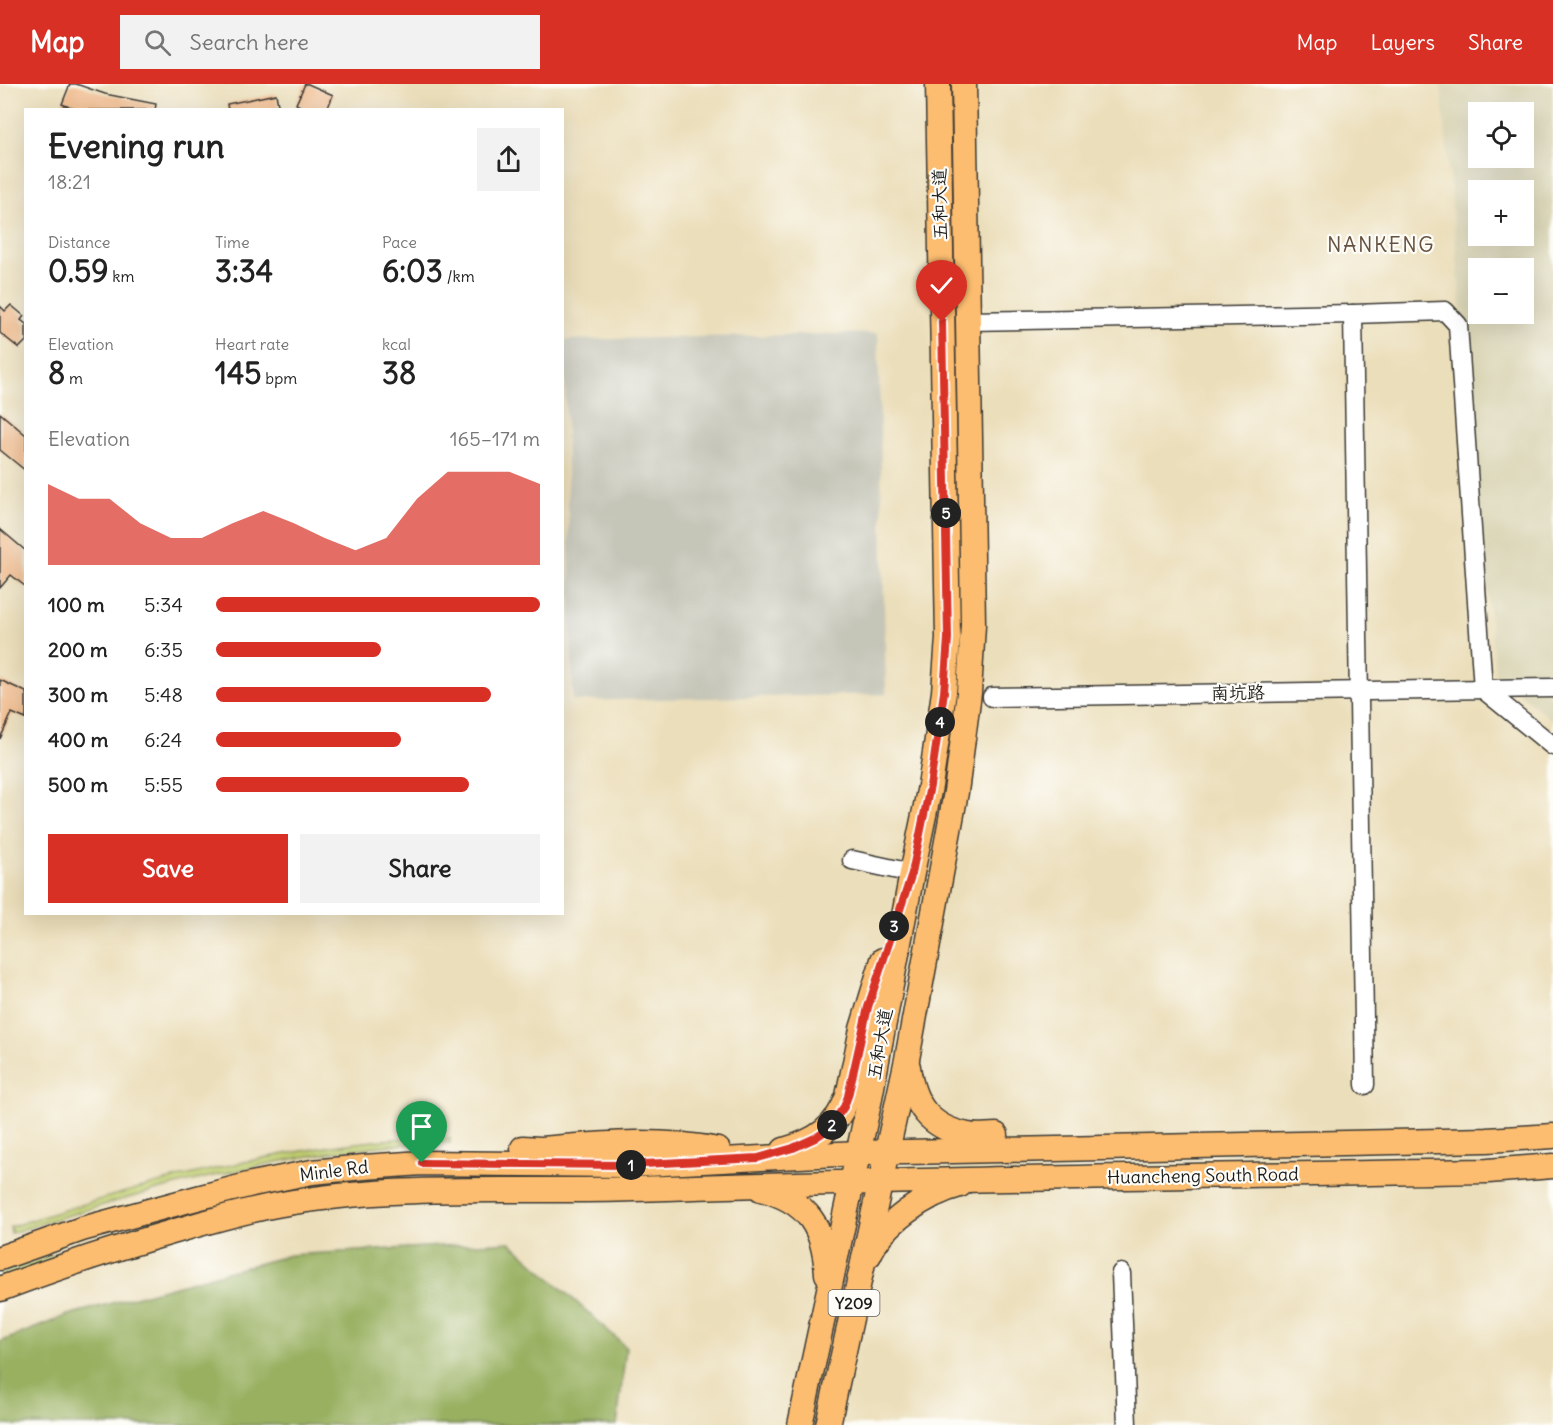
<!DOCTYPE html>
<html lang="en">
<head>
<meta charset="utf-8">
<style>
	:root { --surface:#fff; --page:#f2f2f2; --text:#222; --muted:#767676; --accent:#d93025 }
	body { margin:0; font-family:Delius,"LXGW WenKai TC",sans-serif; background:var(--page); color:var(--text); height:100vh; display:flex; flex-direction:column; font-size:22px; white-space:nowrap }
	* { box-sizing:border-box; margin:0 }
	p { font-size:20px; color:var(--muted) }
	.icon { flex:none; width:33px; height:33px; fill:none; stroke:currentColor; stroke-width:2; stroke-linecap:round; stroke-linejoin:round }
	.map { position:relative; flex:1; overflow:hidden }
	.panel { position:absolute; left:24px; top:24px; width:540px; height:807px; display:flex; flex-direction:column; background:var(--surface); border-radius:0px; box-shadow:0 6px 24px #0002 }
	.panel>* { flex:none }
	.tools { position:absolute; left:1468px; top:18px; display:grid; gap:12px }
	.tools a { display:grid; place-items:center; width:66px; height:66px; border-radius:0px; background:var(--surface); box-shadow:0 6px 24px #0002; font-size:30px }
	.pin { position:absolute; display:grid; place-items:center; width:51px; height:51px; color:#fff; margin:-62px -26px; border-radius:50% 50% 50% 0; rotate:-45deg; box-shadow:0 0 6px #0007 }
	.pin .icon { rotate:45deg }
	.km { position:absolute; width:30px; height:30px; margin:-15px; border-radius:50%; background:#222; color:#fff; font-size:16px; line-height:30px; text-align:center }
	.round { display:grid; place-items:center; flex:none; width:63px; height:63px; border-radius:0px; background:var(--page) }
	.headline { display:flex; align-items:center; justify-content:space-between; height:102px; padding:0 24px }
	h1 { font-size:33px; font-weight:700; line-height:45px }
	.figures { display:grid; grid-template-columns:repeat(3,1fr); gap:9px; height:102px; padding:6px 24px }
	.figures div { display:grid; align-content:center }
	.figures b { font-size:30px; font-weight:700 }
	.figures small { font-size:16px; font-weight:400 }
	.figures p { font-size:16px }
	.chart { height:168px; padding:12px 24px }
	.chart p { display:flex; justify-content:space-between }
	.chart svg { width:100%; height:108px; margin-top:6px; fill:var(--accent); opacity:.7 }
	.cta { display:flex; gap:12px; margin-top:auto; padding:12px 24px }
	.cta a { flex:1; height:69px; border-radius:0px; background:var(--accent); color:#fff; font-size:24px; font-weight:700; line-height:69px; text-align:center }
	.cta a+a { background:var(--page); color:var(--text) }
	ul { padding:0 24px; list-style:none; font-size:20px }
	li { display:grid; grid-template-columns:96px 72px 1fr; align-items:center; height:45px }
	li i { height:15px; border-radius:8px; background:var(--accent) }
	header { display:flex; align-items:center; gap:36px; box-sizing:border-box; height:84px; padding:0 30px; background:var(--accent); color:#fff }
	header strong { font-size:28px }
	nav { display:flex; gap:33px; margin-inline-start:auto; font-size:21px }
	.search { width:420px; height:54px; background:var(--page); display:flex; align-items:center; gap:15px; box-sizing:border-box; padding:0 21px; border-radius:0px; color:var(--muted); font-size:22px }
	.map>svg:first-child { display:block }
	.built { fill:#d9d4b4; fill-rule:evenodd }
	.industrial { fill:#c5c5b8 }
	.green { fill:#c0cd6e; stroke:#6e7445; stroke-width:1.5 }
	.forest { fill:#98b061; stroke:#5a663e; stroke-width:1.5 }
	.building { fill:#efb583 }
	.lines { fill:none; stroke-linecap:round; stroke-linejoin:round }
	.minor-casing { stroke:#3b3934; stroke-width:21 }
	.major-casing { stroke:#3b3934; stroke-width:27 }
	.minor { stroke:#fff; stroke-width:18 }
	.major { stroke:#fcbd6f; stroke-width:24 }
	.route-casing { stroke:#fff; stroke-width:12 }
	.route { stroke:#d93025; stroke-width:8 }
	.labels { text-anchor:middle; stroke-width:4.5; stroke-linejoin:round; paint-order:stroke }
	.shield { fill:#fdfcf7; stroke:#605f5e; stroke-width:1.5 }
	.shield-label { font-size:16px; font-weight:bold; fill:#1c1c1c }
	.street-label { font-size:18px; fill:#1c1c1c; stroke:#fdfcf7 }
	.quarter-label { font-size:21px; letter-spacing:1.5px; fill:#665240; stroke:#fdfcf7 }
</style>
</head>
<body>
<header>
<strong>Map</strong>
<div class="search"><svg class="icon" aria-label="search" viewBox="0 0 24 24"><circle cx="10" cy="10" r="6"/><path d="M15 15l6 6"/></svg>Search here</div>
<nav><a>Map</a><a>Layers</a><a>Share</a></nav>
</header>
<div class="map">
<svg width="1553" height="1341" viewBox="0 0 1553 1341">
	<rect width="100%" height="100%" fill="#fdfcf7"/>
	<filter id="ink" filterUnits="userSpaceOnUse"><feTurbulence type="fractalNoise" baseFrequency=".0167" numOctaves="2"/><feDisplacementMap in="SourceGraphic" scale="12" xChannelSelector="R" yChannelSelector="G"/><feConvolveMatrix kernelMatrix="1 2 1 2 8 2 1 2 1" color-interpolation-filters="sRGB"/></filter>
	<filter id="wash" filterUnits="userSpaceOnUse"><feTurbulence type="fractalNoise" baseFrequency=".008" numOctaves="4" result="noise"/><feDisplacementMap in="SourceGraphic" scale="24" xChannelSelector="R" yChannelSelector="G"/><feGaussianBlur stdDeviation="1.35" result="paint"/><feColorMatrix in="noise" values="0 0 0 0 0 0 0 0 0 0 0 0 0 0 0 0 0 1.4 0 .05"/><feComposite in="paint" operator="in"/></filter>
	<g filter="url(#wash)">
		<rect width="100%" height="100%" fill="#ebdeba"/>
		<!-- built -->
		<path class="built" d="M1441 0H1553V637L1495 589ZM1479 28H1524V74H1479ZM1479 106H1524V152H1479ZM1479 184H1524V230H1479Z"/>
		<!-- industrial -->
		<polygon class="industrial" points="878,249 886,610 573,617 564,256"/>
		<!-- green -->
		<g class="green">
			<path d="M407 1054H450V1059C391 1058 334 1067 277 1078 187 1096 99 1121 11 1149L10 1143C138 1102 272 1064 407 1054Z"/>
			<path d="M412 1092V1096L357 1098 323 1103 0 1193V1189C132 1142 270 1096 412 1092Z"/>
		</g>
		<!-- forest -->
		<polygon class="forest" points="510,1158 626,1263 617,1341 0,1341 0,1258 68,1231 290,1171"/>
		<g id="blocks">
			<!-- building -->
			<g class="building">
				<polygon points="70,0 76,0 105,10 156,20 155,26 77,26 62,20"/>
				<polygon points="305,0 308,0 333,11 327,26 307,26 296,20"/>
				<polygon points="276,10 279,26 228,26 227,20"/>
				<polygon points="11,221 24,232 21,236 26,240 26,257 19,264 0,249 0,222 5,227"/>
				<polygon points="0,329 26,351 26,387 0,366"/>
				<polygon points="0,445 26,467 26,503 11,491 0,504"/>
				<polygon points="0,596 26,608 26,635 12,629 0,655"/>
			</g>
		</g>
	</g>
	<g filter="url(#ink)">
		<use href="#blocks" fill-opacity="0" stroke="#3b3934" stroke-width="1.5"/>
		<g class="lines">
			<defs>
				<g id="minor">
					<polyline points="1353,230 1365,1001"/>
					<polyline points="969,237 1353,230 1445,227 1458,241 1483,605 1553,662"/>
					<polyline points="992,613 1553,604"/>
					<polyline points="852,776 912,789"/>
					<polyline points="1121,1189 1127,1341"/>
				</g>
				<g id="major">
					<path d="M908 983C913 1020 929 1044 968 1051 977 1053 987 1051 996 1051"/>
					<path d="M523 1064 540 1065C600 1060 658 1054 718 1066"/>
					<path d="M784 1066C815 1057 837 1044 848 1012L862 945 883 876"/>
					<path d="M761 1105C808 1117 824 1143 827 1190"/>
					<path d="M869 1171C883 1139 926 1110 960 1101"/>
					<polyline points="0,1174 82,1145 197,1114 252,1100 312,1088 364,1083 422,1079 625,1081 858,1069 1487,1056 1553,1052"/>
					<path d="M0 1205C59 1183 119 1163 179 1146 213 1136 247 1126 282 1120 399 1099 517 1109 635 1105 920 1095 1204 1092 1488 1087L1553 1082"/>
					<polyline points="800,1341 869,1019 912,789 930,702 944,608 948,554 938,0"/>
					<polyline points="828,1341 907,975 956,708 969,609 973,541 972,473 964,0"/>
				</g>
			</defs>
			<!-- minor casing -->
			<use href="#minor" class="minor-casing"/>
			<!-- major casing -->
			<use href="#major" class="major-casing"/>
			<!-- minor -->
			<use href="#minor" class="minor"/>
			<!-- major -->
			<use href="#major" class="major"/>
		</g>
	</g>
	<g class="lines" filter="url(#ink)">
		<defs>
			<polyline id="route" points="422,1079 625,1081 758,1074 793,1064 815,1054 827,1046 844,1023 848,1012 868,923 912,789 930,702 944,608 948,554 942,238"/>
		</defs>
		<!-- route casing -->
		<use href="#route" class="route-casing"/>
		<!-- route -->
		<use href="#route" class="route"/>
	</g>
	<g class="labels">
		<!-- shield labels -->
		<rect class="shield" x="828.5" y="1206" width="51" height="26" rx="4.5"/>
		<g class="shield-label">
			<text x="854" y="1225">Y209</text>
		</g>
		<!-- street labels -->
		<g class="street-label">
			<text transform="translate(940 120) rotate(-91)" y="6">五和大道</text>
			<text transform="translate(1238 609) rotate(-1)" y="6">南坑路</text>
			<text transform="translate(880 960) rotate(-80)" y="6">五和大道</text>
			<text transform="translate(334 1087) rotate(-7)" y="6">Minle Rd</text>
			<text transform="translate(1203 1092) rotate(-1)" y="6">Huancheng South Road</text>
		</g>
		<!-- quarter labels -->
		<g class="quarter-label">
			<text x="1381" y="168">NANKENG</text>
		</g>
	</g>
</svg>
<div class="tools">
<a><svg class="icon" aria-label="locate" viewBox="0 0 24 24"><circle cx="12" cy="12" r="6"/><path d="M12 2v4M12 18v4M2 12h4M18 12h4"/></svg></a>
<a>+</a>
<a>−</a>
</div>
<div class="pin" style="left:422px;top:1079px;background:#1e9e55"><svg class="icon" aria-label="arrive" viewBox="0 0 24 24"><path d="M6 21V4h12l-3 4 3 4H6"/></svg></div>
<div class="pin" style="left:942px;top:238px;background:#d93025"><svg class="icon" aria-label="check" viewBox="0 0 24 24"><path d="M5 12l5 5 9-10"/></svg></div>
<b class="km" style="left:631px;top:1081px">1</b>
<b class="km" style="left:832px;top:1041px">2</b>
<b class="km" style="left:894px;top:842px">3</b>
<b class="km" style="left:940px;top:638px">4</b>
<b class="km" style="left:946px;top:429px">5</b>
<section class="panel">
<div class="headline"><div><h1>Evening run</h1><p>18:21</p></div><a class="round"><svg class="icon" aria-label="share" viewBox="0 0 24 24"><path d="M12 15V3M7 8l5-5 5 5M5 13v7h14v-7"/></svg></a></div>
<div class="figures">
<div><p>Distance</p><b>0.59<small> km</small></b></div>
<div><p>Time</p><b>3:34</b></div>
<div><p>Pace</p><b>6:03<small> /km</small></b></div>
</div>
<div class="figures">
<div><p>Elevation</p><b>8<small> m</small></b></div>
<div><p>Heart rate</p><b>145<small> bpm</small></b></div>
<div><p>kcal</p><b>38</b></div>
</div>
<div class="chart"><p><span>Elevation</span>165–171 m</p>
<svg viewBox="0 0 160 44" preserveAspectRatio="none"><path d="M0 44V11L10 17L20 17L30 27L40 33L50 33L60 27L70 22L80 27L90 33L100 38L110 33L120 17L130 6L140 6L150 6L160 11V44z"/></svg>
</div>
<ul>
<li><b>100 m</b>5:34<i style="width:100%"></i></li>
<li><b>200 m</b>6:35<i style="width:51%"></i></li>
<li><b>300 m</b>5:48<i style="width:85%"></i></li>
<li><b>400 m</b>6:24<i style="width:57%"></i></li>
<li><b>500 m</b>5:55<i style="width:78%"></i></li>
</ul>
<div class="cta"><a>Save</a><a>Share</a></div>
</section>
</div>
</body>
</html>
